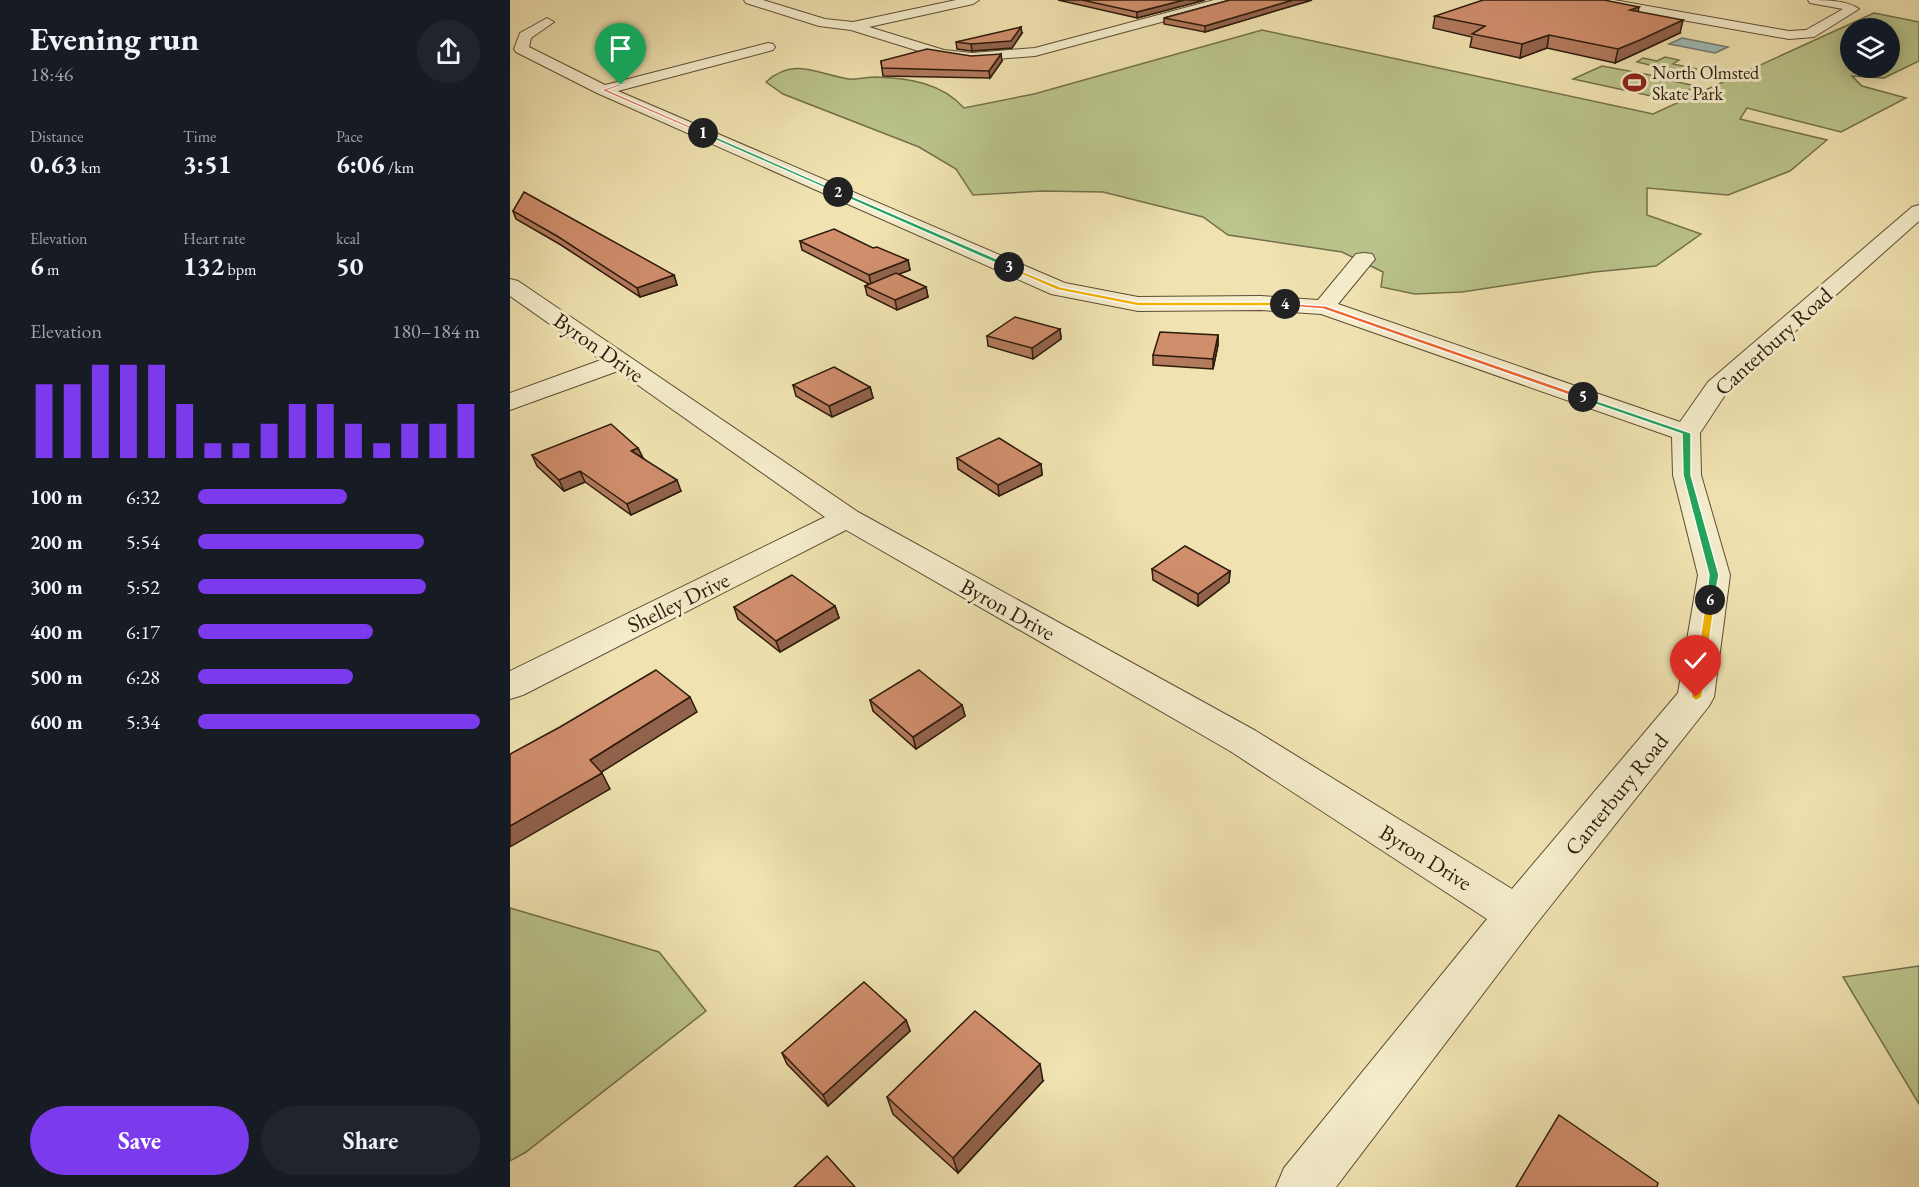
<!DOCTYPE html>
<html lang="en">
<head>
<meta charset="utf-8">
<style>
	:root { --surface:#171b24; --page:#20242c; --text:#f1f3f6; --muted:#9ea1a6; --accent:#7c3aed }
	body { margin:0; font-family:"EB Garamond",serif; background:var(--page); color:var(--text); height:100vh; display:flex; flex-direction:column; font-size:22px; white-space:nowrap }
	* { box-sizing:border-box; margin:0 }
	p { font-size:20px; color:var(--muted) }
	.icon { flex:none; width:33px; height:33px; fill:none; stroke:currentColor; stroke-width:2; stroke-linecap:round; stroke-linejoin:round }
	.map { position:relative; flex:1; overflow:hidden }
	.side { display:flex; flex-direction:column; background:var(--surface); width:510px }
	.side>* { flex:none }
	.tools { position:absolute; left:1330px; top:18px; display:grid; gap:12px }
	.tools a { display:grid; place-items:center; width:60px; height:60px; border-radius:50%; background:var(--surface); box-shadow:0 3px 15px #0003; font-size:30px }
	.pin { position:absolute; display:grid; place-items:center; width:51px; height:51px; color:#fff; margin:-62px -26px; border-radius:50% 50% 50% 0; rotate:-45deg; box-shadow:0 0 6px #0007 }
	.pin .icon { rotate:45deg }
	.km { position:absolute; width:30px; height:30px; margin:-15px; border-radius:50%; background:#222; color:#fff; font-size:16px; line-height:30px; text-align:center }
	.round { display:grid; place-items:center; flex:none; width:63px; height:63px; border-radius:32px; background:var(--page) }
	.headline { display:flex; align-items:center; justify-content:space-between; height:102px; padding:0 30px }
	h1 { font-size:33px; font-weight:700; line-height:45px }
	.figures { display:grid; grid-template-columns:repeat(3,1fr); gap:9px; height:102px; padding:6px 30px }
	.figures div { display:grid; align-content:center }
	.figures b { font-size:26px; font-weight:700 }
	.figures small { font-size:16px; font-weight:400 }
	.figures p { font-size:16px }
	.chart { height:168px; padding:12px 30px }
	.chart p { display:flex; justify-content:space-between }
	.chart svg { width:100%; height:108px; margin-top:6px; stroke:var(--accent); stroke-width:6 }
	.button { display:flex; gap:12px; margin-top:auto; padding:12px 30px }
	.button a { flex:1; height:69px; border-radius:36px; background:var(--accent); color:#fff; font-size:24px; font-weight:700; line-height:69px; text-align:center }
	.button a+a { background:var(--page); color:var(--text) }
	ul { padding:0 30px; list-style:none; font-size:20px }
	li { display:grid; grid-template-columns:96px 72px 1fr; align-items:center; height:45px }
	li i { height:15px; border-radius:8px; background:var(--accent) }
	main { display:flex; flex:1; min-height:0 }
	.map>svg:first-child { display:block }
	.green { fill:#bac48b; stroke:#74704b; stroke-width:1.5; fill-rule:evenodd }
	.water { fill:#9fbbb7; stroke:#717b72; stroke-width:1.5 }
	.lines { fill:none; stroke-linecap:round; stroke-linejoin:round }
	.minor-casing { stroke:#5e4d34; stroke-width:2 }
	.minor { fill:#f5edcc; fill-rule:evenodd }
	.wall { fill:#b37a5e; stroke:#2d1b0b; stroke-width:1.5 }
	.shaded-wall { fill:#92634c; stroke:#2d1b0b; stroke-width:1.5 }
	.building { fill:#d08e6d; stroke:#2d1b0b; stroke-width:1.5 }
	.split-1 { fill:#f0652b; stroke:#fff; stroke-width:1.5 }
	.split-2 { fill:#22a559; stroke:#fff; stroke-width:1.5 }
	.split-3 { fill:#22a559; stroke:#fff; stroke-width:1.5 }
	.split-4 { fill:#f5b400; stroke:#fff; stroke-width:1.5 }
	.split-5 { fill:#f0652b; stroke:#fff; stroke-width:1.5 }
	.split-6 { fill:#22a559; stroke:#fff; stroke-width:1.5 }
	.split-7 { fill:#f5b400; stroke:#fff; stroke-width:1.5 }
	.labels { text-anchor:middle; stroke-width:6; stroke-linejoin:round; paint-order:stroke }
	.far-poi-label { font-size:18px; fill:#2d1b0b; stroke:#f5edcc; text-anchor:start }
	.street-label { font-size:22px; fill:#2d1b0b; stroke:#f5edcc }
</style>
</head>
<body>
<main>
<section class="side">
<div class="headline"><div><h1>Evening run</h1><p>18:46</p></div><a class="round"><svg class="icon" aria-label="share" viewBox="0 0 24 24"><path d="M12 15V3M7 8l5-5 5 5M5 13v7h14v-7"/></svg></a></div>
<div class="figures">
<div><p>Distance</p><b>0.63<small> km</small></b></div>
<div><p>Time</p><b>3:51</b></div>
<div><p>Pace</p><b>6:06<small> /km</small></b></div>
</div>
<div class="figures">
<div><p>Elevation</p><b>6<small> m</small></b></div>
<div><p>Heart rate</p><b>132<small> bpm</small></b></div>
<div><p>kcal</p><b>50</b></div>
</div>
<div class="chart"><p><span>Elevation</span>180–184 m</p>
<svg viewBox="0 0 160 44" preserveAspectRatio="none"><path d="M5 44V14M15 44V14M25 44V6M35 44V6M45 44V6M55 44V22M65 44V38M75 44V38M85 44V30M95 44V22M105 44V22M115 44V30M125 44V38M135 44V30M145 44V30M155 44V22"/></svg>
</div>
<ul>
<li><b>100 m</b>6:32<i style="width:53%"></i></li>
<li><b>200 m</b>5:54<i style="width:80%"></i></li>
<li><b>300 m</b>5:52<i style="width:81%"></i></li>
<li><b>400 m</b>6:17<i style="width:62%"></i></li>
<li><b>500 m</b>6:28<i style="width:55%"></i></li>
<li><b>600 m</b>5:34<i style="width:100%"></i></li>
</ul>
<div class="button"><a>Save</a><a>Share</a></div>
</section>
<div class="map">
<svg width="1409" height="1187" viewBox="0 0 1409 1187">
	<rect width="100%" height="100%" fill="#f0e3b1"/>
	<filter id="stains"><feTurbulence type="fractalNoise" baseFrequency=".00333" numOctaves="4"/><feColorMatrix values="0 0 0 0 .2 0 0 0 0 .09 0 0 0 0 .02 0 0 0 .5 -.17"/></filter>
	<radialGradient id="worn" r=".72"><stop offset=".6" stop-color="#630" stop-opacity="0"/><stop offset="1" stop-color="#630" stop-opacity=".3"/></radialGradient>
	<!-- green -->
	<g class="green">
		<path d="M1364 13 1409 22V61L1374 78 1342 76 1352 86 1396 98 1331 132 1237 108 1230 119 1317 140 1280 171 1218 195 1137 188V215L1191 234 1146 266 1084 272 952 292 905 294 871 287 873 272 832 252 718 235 693 217 593 192 532 191 463 195 446 169 409 147 273 94 256 82C284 56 309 75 339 79 348 80 357 77 366 77 398 78 432 83 454 108L524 94 752 30 1143 114ZM1341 28H1380V68H1341Z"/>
		<polygon points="1155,57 1169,60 1163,64 1187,69 1169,72 1127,62 1133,58 1147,61"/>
		<polygon points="1092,66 1146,76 1144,77 1186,86 1168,96 1146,97 1063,79"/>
		<polygon points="0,908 149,952 196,1011 16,1152 0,1161"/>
		<polygon points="1409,966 1409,1104 1333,977"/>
	</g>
	<!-- water -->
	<polygon class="water" points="1172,38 1218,47 1205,53 1159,44"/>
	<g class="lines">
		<defs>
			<g id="minor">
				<polygon points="234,0 253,0 315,19 343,22 446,0 469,0 463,4 359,27 434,50 462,53 525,48 704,0 724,0 722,3 525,56 462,61 428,57 341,30 309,26 236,3"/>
				<path d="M1077 0H1104L1279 31 1296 30 1333 9 1300 3 1298 0C1314 0 1337 0 1349 9L1304 37 1279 39 1083 4Z"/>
				<polygon points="37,18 44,22 21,38 19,47 95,85 258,43 263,44 265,47 263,50 108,91 555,283 628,297 751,296 808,300 846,254 854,253 862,254 865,259 828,304 1170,422 1198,382 1402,207 1409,205 1409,221 1217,392 1190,433 1191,475 1220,575 1204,697 1199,706 1023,928 826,1187 766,1187 774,1168 977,919 720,751 336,530 13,695 0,699 0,671 315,517 108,371 0,410 0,393 91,360 0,296 0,279 8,281 348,512 746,731 1002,889 1168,693 1188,575 1163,475 1162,437 811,314 751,310 628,311 541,294 87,93 6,52 4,49 10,33"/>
			</g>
		</defs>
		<!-- minor casing -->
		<use href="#minor" class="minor-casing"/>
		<!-- minor -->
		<use href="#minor" class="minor"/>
	</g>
	<!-- wall -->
	<g class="wall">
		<polygon points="548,0 695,0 627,18"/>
		<polygon points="720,0 802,0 695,32 654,24 654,18"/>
		<polygon points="1128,12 1170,33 1127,53 1105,63 1037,48 1010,58 960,47 962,37 923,28 925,16"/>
		<polygon points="512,33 502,48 462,51 447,49 446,42"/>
		<polygon points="371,61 492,61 480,78 373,76"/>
		<polygon points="3,211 164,275 167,285 130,297 51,245 6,219"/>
		<polygon points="290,241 363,248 398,260 400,270 388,274 416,287 418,297 387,310 357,295 355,286 359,284 292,250"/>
		<polygon points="550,329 551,339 523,359 478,346 477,336"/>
		<polygon points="708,335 708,345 703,369 643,365 643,355"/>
		<polygon points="283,385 360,387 363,398 322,417 286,396"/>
		<polygon points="128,448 133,458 171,491 121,515 75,482 54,491 27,466 22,455"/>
		<polygon points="447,458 531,464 532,475 489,496 448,469"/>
		<polygon points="642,569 720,571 719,582 688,606 643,580"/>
		<polygon points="325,606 329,618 270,652 228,619 224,607"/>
		<polygon points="360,700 452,705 455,716 406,749 363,711"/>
		<polygon points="396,1020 400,1031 318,1106 277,1064 272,1053"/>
		<polygon points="533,1081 448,1173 383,1114 377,1097"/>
	</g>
	<!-- shaded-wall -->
	<g class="shaded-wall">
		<polygon points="674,0 695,0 627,18 627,12"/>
		<polygon points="783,0 802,0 695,32 695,26"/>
		<polygon points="1129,7 1127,19 1120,10"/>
		<polygon points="1173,20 1170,33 1127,53 1105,63 1108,49"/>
		<polygon points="511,27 512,33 502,48 462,51 461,44"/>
		<polygon points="1039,35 1037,48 1010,58 1012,44"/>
		<polygon points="491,54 492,61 480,78 479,71"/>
		<polygon points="398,260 400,270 361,285 359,275"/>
		<polygon points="164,275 167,285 130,297 127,288"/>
		<polygon points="416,287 418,297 387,310 385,300"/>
		<polygon points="550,329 551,339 523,359 522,348"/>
		<polygon points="708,335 708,345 703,369 703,359"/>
		<polygon points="360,387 363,398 322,417 319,406"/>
		<polygon points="128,448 133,458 121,451"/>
		<polygon points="531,464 532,475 489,496 488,485"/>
		<polygon points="70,471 75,482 54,491 49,480"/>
		<polygon points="167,480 171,491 121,515 117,504"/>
		<polygon points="720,571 719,582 688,606 688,594"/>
		<polygon points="325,606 329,618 270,652 266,641"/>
		<polygon points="180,697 187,712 87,775 80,760"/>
		<polygon points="452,705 455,716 406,749 403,737"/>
		<polygon points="92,773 100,789 0,847 0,826"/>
		<polygon points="396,1020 400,1031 318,1106 313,1095"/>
		<polygon points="530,1064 533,1081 448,1173 443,1158"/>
	</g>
	<!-- building -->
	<g class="building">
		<polygon points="572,0 674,0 627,12"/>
		<polygon points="720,0 783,0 695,26 654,18"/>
		<polygon points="973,0 1094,0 1129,7 1120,10 1173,20 1130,40 1108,49 1039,35 1012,44 962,34 975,26 925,16"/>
		<polygon points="511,27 501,41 461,44 446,42"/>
		<polygon points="417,49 461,56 491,54 479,71 372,68 371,61"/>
		<polygon points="14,192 164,275 127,288 47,236 3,211"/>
		<polygon points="324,229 363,248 367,247 398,260 359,275 290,241"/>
		<polygon points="386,273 416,287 385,300 355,286"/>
		<polygon points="505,317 550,329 522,348 477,336"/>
		<polygon points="650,332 708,335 703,359 643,355"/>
		<polygon points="324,367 360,387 319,406 283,385"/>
		<polygon points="101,424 128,448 121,451 167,480 117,504 70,471 49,480 22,455"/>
		<polygon points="489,438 531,464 488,485 447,458"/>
		<polygon points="675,546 720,571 688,594 642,569"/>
		<polygon points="282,575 325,606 266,641 224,607"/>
		<polygon points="146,670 180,697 80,760 92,773 0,826 0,754 50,727"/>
		<polygon points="409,670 452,705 403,737 360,700"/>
		<polygon points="354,982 396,1020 313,1095 272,1053"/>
		<polygon points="465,1011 530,1064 443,1158 377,1097"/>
		<polygon points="1049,1115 1148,1183 1147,1187 1006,1187"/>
		<polygon points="317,1156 345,1187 284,1187"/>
	</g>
	<!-- split-1 -->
	<polygon class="split-1" points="109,84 113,85 98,90 196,133 192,134 91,90"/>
	<!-- split-2 -->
	<polygon class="split-2" points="192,132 195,132 331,192 326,193 192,134"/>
	<!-- split-3 -->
	<polygon class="split-3" points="328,190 501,265 502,267 497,268 326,193"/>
	<!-- split-4 -->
	<polygon class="split-4" points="497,265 551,287 628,302 775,302 778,304 775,306 628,306 547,290 497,268"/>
	<!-- split-5 -->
	<polygon class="split-5" points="772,303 816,306 1077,397 1070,399 813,309 775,306"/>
	<!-- split-6 -->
	<polygon class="split-6" points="1070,395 1181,433 1181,475 1209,575 1204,602 1196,600 1199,575 1173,475 1172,434 1070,399"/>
	<!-- split-7 -->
	<polygon class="split-7" points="1200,597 1205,600 1192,697 1186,701 1181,697 1196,600"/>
	<!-- icons -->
	<defs>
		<symbol id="stadium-bare" viewBox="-9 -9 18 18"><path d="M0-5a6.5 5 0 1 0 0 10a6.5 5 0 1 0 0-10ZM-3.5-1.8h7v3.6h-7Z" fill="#8f2418" stroke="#f5edcc" stroke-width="2.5" paint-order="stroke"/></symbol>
	</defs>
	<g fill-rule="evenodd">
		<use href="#stadium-bare" x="1108" y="66" width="33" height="33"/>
	</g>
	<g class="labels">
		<!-- far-poi labels -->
		<g class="far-poi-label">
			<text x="1142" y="79">North Olmsted<tspan x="1142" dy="21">Skate Park</tspan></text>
		</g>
		<!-- street labels -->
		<g class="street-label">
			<text transform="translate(1263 341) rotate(-42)" y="8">Canterbury Road</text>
			<text transform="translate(89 347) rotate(35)" y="8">Byron Drive</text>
			<text transform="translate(168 602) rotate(-26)" y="8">Shelley Drive</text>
			<text transform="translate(498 609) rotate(29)" y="8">Byron Drive</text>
			<text transform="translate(1106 794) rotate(-51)" y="8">Canterbury Road</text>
			<text transform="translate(916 857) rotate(32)" y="8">Byron Drive</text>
		</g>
	</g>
	<rect width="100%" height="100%" filter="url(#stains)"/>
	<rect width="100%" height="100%" fill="url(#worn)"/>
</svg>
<div class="tools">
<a><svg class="icon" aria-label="layers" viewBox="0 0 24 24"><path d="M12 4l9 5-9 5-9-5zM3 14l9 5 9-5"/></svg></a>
</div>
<div class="pin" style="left:111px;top:85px;background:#1e9e55"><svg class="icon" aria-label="arrive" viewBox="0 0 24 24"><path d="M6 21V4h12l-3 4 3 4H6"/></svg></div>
<div class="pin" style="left:1186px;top:697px;background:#d93025"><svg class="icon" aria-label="check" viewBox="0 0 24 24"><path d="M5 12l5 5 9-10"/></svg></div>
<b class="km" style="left:193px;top:133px">1</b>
<b class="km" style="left:328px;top:192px">2</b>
<b class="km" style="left:499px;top:267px">3</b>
<b class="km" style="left:775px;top:304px">4</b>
<b class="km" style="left:1073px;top:397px">5</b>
<b class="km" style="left:1200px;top:600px">6</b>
</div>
</main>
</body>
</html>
